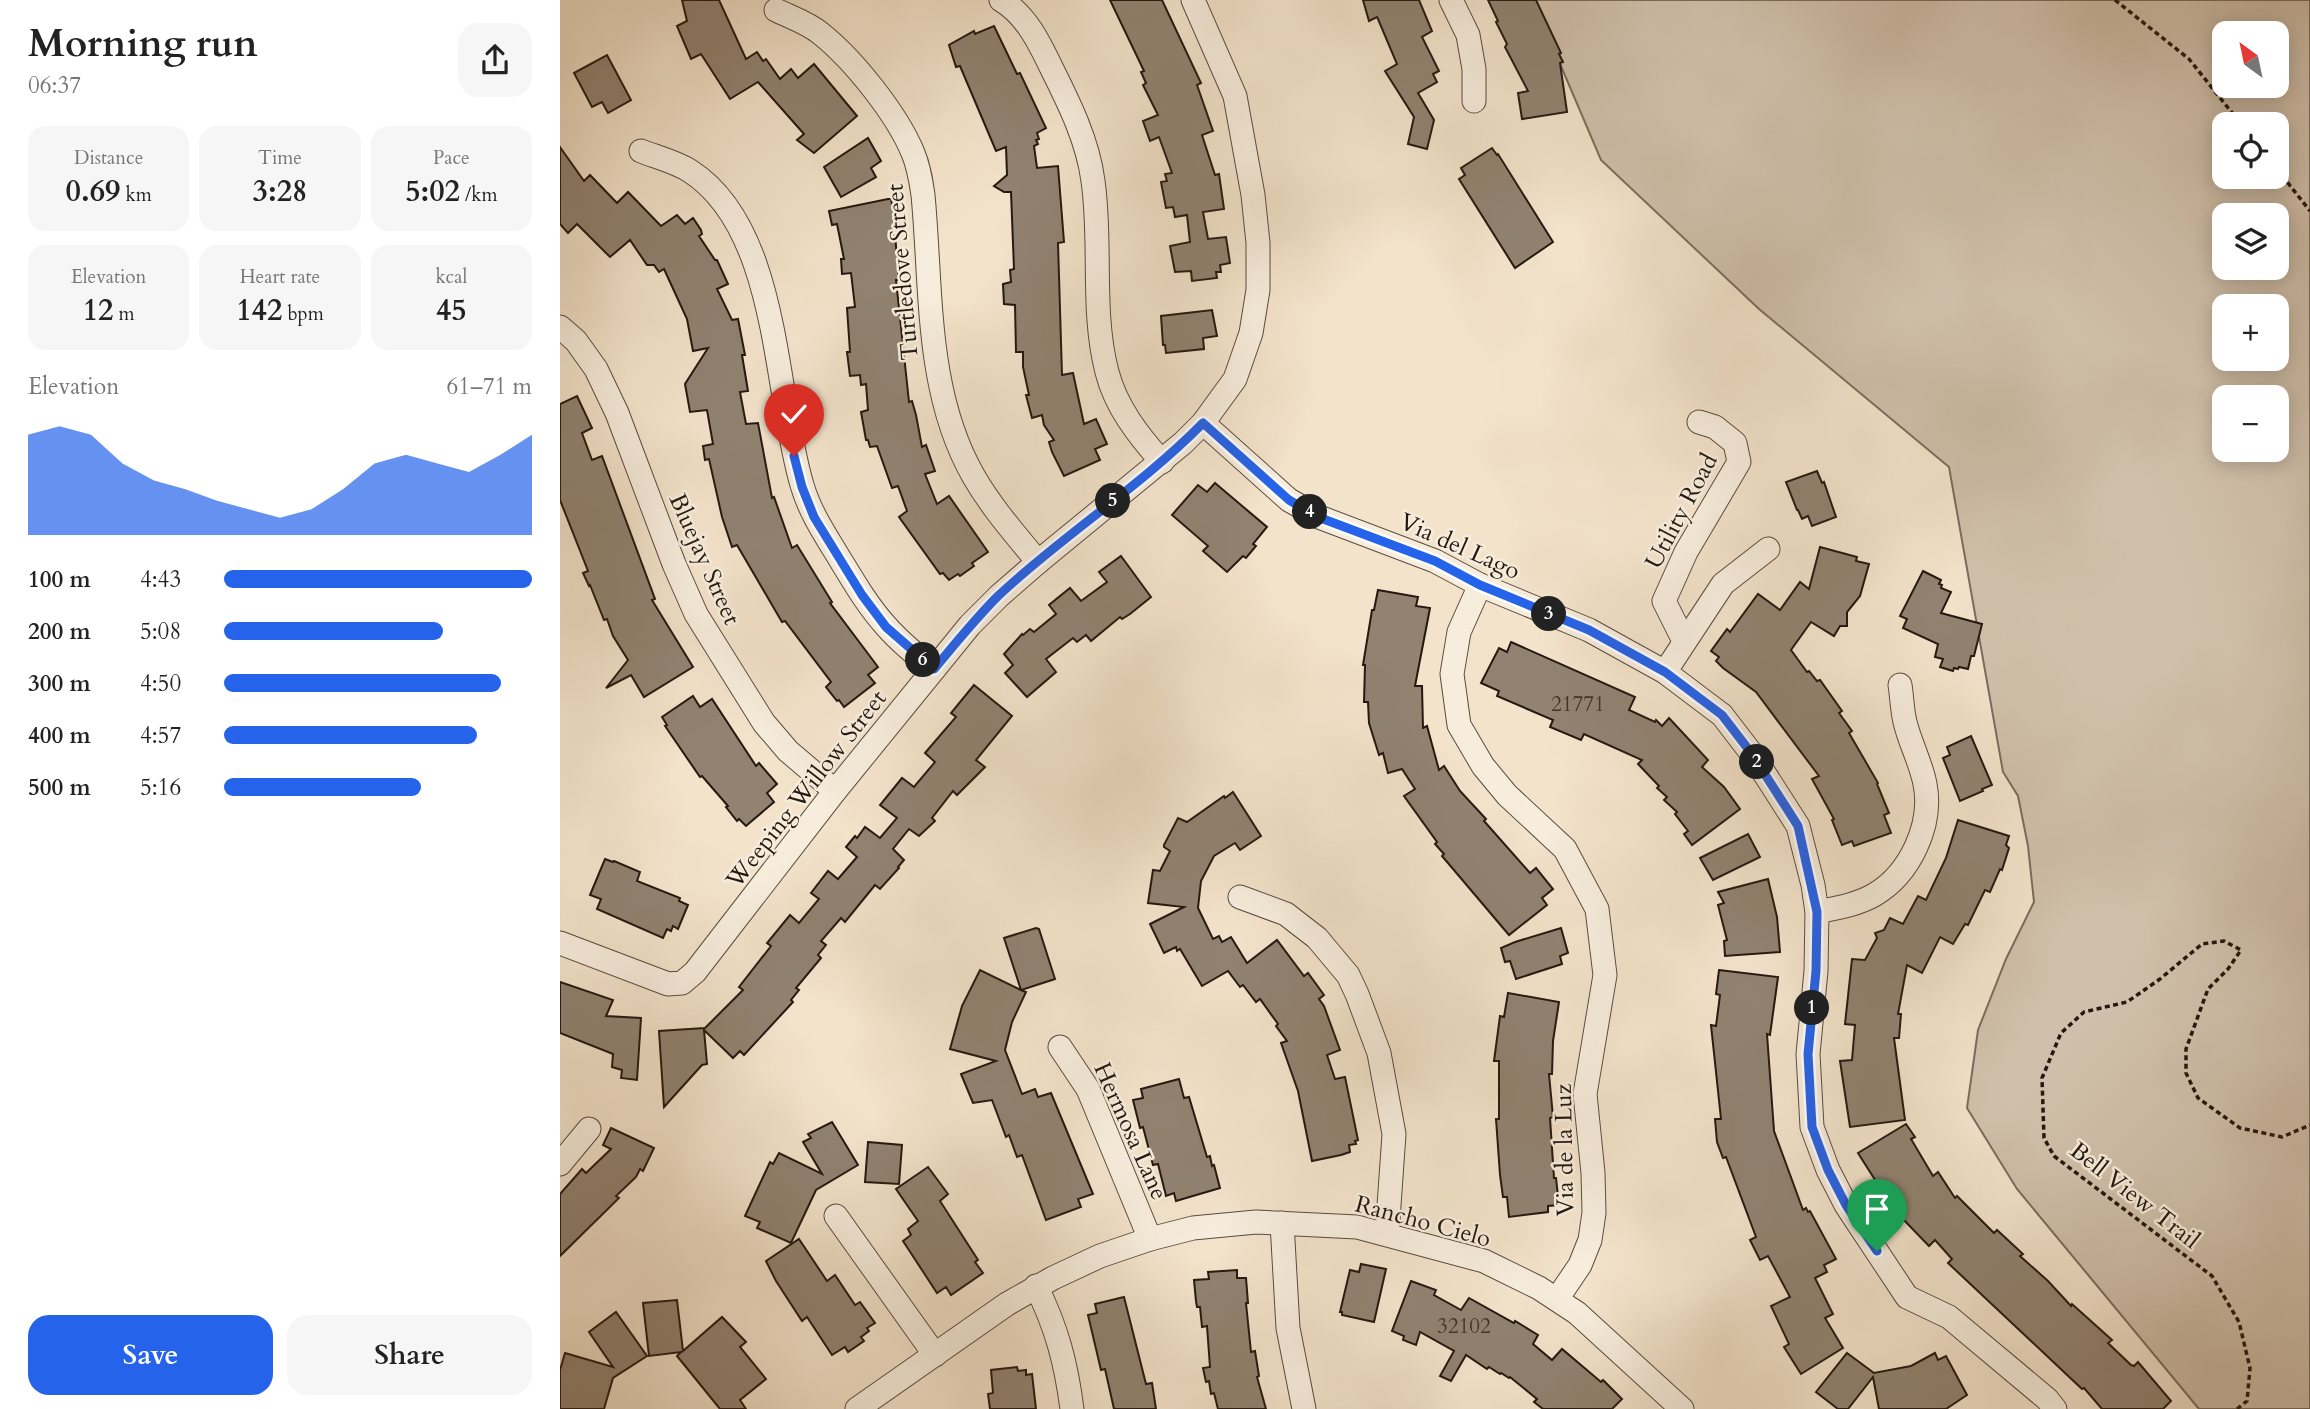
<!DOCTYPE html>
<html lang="en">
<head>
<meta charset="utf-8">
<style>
	:root { --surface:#fff; --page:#f6f6f6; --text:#222; --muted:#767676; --accent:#2563eb }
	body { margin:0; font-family:Cardo,serif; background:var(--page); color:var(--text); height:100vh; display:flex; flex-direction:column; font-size:26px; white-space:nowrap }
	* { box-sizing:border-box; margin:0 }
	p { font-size:23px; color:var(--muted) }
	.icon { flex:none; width:38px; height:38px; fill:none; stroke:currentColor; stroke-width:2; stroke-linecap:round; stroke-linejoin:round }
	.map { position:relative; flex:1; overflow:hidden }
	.drawer { display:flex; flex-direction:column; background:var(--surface); width:560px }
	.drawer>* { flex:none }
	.needle { width:46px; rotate:327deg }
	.controls { position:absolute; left:1652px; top:21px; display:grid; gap:14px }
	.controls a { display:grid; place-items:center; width:77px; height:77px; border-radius:14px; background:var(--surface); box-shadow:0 4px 18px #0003; font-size:35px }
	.pin { position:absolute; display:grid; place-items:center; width:60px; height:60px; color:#fff; margin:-72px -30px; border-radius:50% 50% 50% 0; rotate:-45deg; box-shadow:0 0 7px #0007 }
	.pin .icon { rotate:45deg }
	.km { position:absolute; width:35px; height:35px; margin:-18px; border-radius:50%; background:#222; color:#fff; font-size:19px; line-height:35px; text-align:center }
	.round { display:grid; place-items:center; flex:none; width:74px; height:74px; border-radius:21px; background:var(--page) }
	.head { display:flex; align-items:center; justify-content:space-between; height:119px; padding:0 28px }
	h1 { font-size:38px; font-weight:700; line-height:52px }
	.stats { display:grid; grid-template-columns:repeat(3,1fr); gap:10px; height:119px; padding:7px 28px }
	.stats div { display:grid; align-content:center; border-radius:18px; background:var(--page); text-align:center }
	.stats b { font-size:30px; font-weight:700 }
	.stats small { font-size:19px; font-weight:400 }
	.stats p { font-size:19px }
	.chart { height:196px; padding:14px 28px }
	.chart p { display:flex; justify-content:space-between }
	.chart svg { width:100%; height:126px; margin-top:7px; fill:var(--accent); opacity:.7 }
	.cta { display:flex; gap:14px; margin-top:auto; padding:14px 28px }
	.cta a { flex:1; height:80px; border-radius:21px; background:var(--accent); color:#fff; font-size:28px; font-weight:700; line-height:80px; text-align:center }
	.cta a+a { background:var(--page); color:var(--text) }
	ul { padding:0 28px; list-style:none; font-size:23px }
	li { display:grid; grid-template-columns:112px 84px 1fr; align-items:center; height:52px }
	li i { height:18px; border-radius:9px; background:var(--accent) }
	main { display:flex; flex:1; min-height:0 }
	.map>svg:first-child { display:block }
	.green { fill:#d0c0ab; stroke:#7b6c5e; stroke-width:2; fill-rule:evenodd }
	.building { fill:#918271; stroke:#261810; stroke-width:2 }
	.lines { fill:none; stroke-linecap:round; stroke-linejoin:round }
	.minor-casing { stroke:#594b3f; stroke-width:25 }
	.path { stroke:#261810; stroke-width:3.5; stroke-dasharray:5 3.5; stroke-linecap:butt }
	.minor { stroke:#f7eddd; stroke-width:23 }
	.route-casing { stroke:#fff; stroke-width:14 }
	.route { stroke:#2563eb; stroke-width:9 }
	.labels { text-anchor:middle; stroke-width:5; stroke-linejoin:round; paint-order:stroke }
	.number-label { font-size:21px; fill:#413228 }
	.street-label { font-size:24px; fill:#261810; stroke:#f7eddd }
</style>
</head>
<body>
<main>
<section class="drawer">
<div class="head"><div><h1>Morning run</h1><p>06:37</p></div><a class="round"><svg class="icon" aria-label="share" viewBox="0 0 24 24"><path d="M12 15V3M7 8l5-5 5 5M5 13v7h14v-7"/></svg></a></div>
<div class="stats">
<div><p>Distance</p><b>0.69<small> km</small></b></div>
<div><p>Time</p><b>3:28</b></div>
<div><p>Pace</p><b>5:02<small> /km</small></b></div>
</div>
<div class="stats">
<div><p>Elevation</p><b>12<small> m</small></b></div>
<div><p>Heart rate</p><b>142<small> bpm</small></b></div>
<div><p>kcal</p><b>45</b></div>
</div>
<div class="chart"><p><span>Elevation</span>61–71 m</p>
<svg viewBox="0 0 160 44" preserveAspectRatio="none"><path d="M0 44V9L10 6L20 9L30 19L40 25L50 28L60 32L70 35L80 38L90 35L100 28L110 19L120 16L130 19L140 22L150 16L160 9V44z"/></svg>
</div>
<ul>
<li><b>100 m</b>4:43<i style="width:100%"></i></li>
<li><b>200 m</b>5:08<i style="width:71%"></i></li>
<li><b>300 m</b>4:50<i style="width:90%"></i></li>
<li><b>400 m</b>4:57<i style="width:82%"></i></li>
<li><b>500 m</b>5:16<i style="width:64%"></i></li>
</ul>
<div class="cta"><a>Save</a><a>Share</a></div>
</section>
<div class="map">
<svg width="1750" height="1409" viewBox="0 0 1750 1409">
	<rect width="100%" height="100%" fill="#f3e3cb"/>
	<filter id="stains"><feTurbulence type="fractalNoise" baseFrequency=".00286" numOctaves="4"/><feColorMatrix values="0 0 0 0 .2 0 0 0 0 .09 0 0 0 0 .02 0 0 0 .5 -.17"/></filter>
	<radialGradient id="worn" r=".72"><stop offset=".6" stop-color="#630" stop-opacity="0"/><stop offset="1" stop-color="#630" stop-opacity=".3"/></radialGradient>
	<!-- green -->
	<path class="green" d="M969 0H1750V1409H1639L1457 1189 1407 1108 1418 1030 1446 959 1474 902 1468 846 1458 796 1443 772 1389 467 1199 309 1041 160 995 52ZM1664 33H1717V86H1664ZM1664 124H1717V177H1664ZM1664 215H1717V268H1664ZM1664 306H1717V359H1664ZM1664 397H1717V450H1664Z"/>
	<!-- building -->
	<g class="building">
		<polygon points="122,0 159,0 186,59 197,52 203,61 206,59 220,79 231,69 238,78 254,64 297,116 254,153 237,140 244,134 198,82 170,99 141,54 131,59 117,26 127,21"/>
		<polygon points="550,0 602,0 641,83 637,85 653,131 642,135 655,175 659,174 664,209 643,212 648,239 666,237 670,263 660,265 661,272 656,272 657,278 632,281 631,271 615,272 610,246 630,242 627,215 615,217 613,207 606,208 601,182 607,181 605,174 612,173 599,137 590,141 583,121 598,115 583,85 586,83 581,72 584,71"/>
		<polygon points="803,0 859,0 872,31 862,37 879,71 873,74 877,82 858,93 874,120 867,149 848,144 854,117 825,71 837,64 818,19 817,17 809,21"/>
		<polygon points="928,0 976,0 1001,53 999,54 1003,62 1000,63 1007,112 962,119 958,93 968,91 945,47 947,44 936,22 938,21"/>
		<polygon points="434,26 457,74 460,73 486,128 477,133 479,139 476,140 478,144 474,146 477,168 498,166 504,242 498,243 502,375 513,373 524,424 536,419 547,444 535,449 540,460 504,476 492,452 489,442 494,440 484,425 482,415 472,418 466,395 469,395 463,367 463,352 456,352 455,305 444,304 443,284 451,282 450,270 454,269 451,192 444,192 434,186 447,175 446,147 436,151 400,66 396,67 389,45 414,31 415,34"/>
		<polygon points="47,55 71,100 48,113 42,102 32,107 14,73"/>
		<polygon points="308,138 321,161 311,168 316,177 281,197 264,167"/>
		<polygon points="0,147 24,181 30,175 57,203 68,192 101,226 117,215 125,224 133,218 141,230 142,234 139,236 155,260 157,260 168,284 157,289 172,320 178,319 185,355 182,355 188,391 180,392 186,424 198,423 212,498 214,497 232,548 237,545 272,602 270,603 318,667 308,675 315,683 284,707 279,700 277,701 266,687 271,682 225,621 222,622 177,545 172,547 162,517 149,459 145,460 143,446 153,444 147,410 130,412 125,384 148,348 133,351 127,319 104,269 99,272 94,265 87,265 70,240 50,257 17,224 8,233 0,224"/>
		<polygon points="932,148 937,155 938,154 993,242 955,268 899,179 905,175 901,168"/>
		<polygon points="328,199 331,199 338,234 335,235 339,280 336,280 349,402 352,401 356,415 362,447 366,445 375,471 365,474 377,504 389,496 428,552 412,563 414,566 400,576 398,574 389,580 383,573 380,574 339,517 347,511 338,486 332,488 317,446 310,447 308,440 306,440 301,412 308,410 306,384 301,385 300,375 290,376 287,352 290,352 287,308 295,307 291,273 282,274 281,259 284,259 277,224 272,225 269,211"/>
		<polygon points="652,310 657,336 643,338 644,349 606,353 605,345 603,345 601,316"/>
		<polygon points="17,396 32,428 22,433 32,460 42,456 95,599 92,600 133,667 84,697 71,675 46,688 68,660 53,636 47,619 44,620 30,585 29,586 23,573 28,571 0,500 0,404"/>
		<polygon points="1257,471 1262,483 1264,482 1276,517 1252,526 1248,516 1242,519 1238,510 1237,510 1226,482"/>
		<polygon points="655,483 707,527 693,544 696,546 686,558 683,556 667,572 643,551 648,546 612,515 638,485 647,492"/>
		<polygon points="1260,547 1297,557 1296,561 1309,564 1300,596 1287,612 1287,626 1280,626 1274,636 1251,622 1231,650 1247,672 1249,671 1257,681 1260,680 1282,711 1279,713 1292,731 1289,733 1318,783 1317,784 1329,813 1324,815 1331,833 1294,846 1292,841 1282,845 1272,820 1274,819 1252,779 1259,776 1196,692 1163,668 1156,661 1159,657 1151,651 1167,629 1170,632 1198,594 1220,610 1240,582 1249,589"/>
		<polygon points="561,556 591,597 570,614 562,619 560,617 531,641 526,635 517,642 513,638 486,659 496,672 467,697 445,673 453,665 444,654 462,634 463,635 470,629 474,632 496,614 489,605 510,588 521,601 547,582 539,572"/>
		<polygon points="1363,571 1381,580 1379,584 1382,585 1381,588 1391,592 1381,613 1422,624 1414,656 1411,656 1408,669 1399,667 1398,669 1394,668 1393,671 1380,667 1383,659 1375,657 1378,644 1343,628 1347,619 1340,616"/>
		<polygon points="818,590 858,597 856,606 870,608 855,686 862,686 863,728 867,726 879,770 884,766 900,791 926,819 924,821 970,873 976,868 993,889 982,898 987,905 949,935 882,856 884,854 875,844 877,842 844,796 855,789 842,769 828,773 823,753 819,755 809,723 808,702 804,702 805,665 803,665 812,610 814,610"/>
		<polygon points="951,642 1075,697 1069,710 1095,722 1096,720 1102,726 1109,718 1148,760 1142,767 1164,787 1180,809 1132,845 1124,834 1128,831 1115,814 1117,812 1104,800 1107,797 1097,788 1099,786 1078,764 1082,760 1024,734 1021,740 990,727 993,720 937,696 939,691 921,683 939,648 947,652"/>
		<polygon points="414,685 452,716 416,760 425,767 397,795 393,791 372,818 375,821 359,836 349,829 333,849 344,860 338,867 339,868 320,889 315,885 285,922 281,918 261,941 266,945 258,955 261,958 236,988 239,990 231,1000 233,1002 184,1055 180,1051 173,1058 144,1030 147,1064 142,1065 104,1107 99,1031 144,1028 144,1029 183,990 179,987 211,946 207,943 230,915 239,923 259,899 251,893 268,871 278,879 297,857 286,847 295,836 297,838 305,827 320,838 337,818 320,805 342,778 354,787 375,762 365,753 396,717 391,713"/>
		<polygon points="133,696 140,707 152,699 196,766 199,763 217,784 207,793 214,802 186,826 179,819 177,821 166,807 168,806 142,776 140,777 105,726 107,725 102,717"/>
		<polygon points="1411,736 1432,785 1422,789 1423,791 1400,801 1383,758 1390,755 1387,747"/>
		<polygon points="673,792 701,836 680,850 675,843 654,856 641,881 638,908 653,939 659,936 662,942 671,937 687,963 717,940 744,976 748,973 764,995 759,999 764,1006 780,1050 767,1055 775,1079 785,1077 798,1140 795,1141 796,1144 789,1145 790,1152 781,1155 752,1161 738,1091 721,1043 727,1041 716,1026 718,1024 700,999 696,1002 683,985 680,987 668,971 642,986 620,949 617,951 616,947 604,953 590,924 624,907 588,903 593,870 600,871 610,851 604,847 604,845 618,818 627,822 664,796 665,798"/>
		<polygon points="1398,820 1449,836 1446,845 1449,848 1442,870 1440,869 1430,892 1425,890 1408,925 1405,924 1393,944 1380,937 1362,973 1347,965 1338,1014 1341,1014 1339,1038 1334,1038 1345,1120 1290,1127 1280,1061 1292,1060 1295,1025 1285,1024 1292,959 1305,960 1317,938 1315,933 1324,930 1330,918 1343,924 1358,896 1366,900 1386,858"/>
		<polygon points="1188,834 1200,857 1153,880 1140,858"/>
		<polygon points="45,859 53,862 54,861 80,872 77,881 120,898 119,901 128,905 118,929 113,926 111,931 107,929 103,938 37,909 41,899 30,895"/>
		<polygon points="1208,879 1217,917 1220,952 1165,956 1164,941 1167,940 1158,905 1164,903 1158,892"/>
		<polygon points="476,928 479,929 495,979 461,990 466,992 452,1022 445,1050 462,1094 475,1089 478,1097 491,1093 533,1194 518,1199 521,1207 486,1220 462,1155 457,1157 449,1135 446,1137 432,1100 413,1103 401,1074 436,1061 390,1049 402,1006 420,970 461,990 444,938"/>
		<polygon points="1001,928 1008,953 1000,956 1002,964 956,979 950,961 945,962 941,948 955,942"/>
		<polygon points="1159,970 1218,977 1210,1035 1207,1034 1214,1131 1243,1210 1246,1208 1248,1212 1250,1211 1276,1259 1264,1265 1267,1272 1255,1278 1273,1314 1265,1318 1283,1348 1241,1374 1224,1347 1229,1344 1211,1306 1230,1297 1208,1256 1200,1260 1190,1240 1196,1237 1166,1157 1163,1158 1157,1142 1155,1119 1161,1119 1151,1025 1156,1026 1160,995 1156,994"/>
		<polygon points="0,982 53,1000 46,1016 81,1018 77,1080 61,1078 62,1070 52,1067 53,1054 0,1033"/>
		<polygon points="948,993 999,1002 993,1041 992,1074 989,1074 993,1117 990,1118 994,1178 996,1178 999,1205 988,1206 988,1212 949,1217 947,1197 943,1197 940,1175 936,1119 939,1119 939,1061 934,1061 940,1016 944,1017"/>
		<polygon points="619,1079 624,1098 629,1097 647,1157 650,1156 652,1166 654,1165 660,1188 616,1201 614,1193 606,1196 598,1164 593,1165 583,1127 580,1128 573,1100 583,1098 581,1089"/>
		<polygon points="272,1122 298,1165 256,1190 231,1243 197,1228 200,1222 185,1216 210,1162 213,1164 219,1153 262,1174 243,1142 251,1138 248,1134"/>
		<polygon points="1346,1124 1355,1137 1351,1139 1373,1176 1378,1172 1395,1198 1397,1196 1434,1233 1437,1230 1463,1254 1460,1256 1488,1281 1511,1306 1512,1304 1552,1340 1548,1343 1571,1365 1574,1366 1578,1362 1611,1401 1603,1409 1542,1409 1524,1388 1522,1389 1388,1263 1392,1259 1375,1240 1369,1246 1339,1215 1338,1216 1298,1153"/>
		<polygon points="51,1128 94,1148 83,1171 80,1169 76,1177 56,1196 59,1198 0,1256 0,1194 22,1169 26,1173 51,1149 43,1145"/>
		<polygon points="308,1142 342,1145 339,1184 305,1182"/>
		<polygon points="368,1167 388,1194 380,1201 418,1260 415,1262 423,1273 391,1295 386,1287 377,1293 343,1241 351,1235 348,1229 358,1221 336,1189"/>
		<polygon points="239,1239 267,1281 275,1275 295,1305 300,1302 315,1323 307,1328 309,1331 301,1337 304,1341 288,1352 285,1347 272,1355 247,1317 242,1321 216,1281 206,1261"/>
		<polygon points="801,1264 826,1269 814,1322 782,1315 782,1312 780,1312 790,1270 799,1272"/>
		<polygon points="677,1270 677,1278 686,1278 688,1303 686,1303 691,1352 695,1351 699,1376 697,1377 706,1409 658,1409 654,1393 651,1394 649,1381 646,1382 643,1368 650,1367 647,1326 642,1327 640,1307 637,1307 636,1301 634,1280 649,1279 648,1272"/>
		<polygon points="851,1281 876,1290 874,1295 901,1310 909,1298 954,1323 955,1321 978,1335 973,1344 992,1360 1002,1349 1041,1382 1043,1380 1062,1399 1052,1409 983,1409 974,1402 977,1399 950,1377 949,1378 941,1373 940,1374 929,1367 927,1369 906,1355 891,1381 880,1376 894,1351 860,1332 856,1345 843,1340 844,1336 832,1331"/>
		<polygon points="564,1297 586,1384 592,1383 596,1409 554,1409 545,1369 541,1370 528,1315 537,1313 535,1304"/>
		<polygon points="117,1300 123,1351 162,1317 186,1342 180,1347 206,1379 180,1400 186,1409 160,1409 117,1356 121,1352 89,1356 83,1303"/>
		<polygon points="56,1312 87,1356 53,1378 44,1409 0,1409 0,1370 5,1353 53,1367 29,1332"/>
		<polygon points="1287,1353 1314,1373 1351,1366 1375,1353 1378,1360 1386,1356 1407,1395 1386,1409 1319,1409 1313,1377 1288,1409 1278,1409 1256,1392"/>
		<polygon points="457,1367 458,1371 466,1370 466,1375 472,1374 476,1409 430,1409 428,1394 433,1393 431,1370"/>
	</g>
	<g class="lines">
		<defs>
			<g id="minor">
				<path d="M441 0C466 15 479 42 491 67 509 103 528 141 533 181 542 243 531 311 547 372 556 407 578 435 602 462"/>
				<polyline points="891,0 908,35 914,69 914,101"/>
				<path d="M216 10C230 17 248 23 260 33 293 59 337 114 353 153 359 167 361 181 363 195 372 290 365 392 414 477 432 508 455 534 478 562"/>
				<path d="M81 151C96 157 116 162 130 171 220 229 214 392 242 485 249 509 262 530 275 551 291 577 306 604 326 626 340 642 357 656 374 669"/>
				<polyline points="0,327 16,341 36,369 57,413 114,564 136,614 204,723 228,751 275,791"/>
				<polyline points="643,423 729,500 759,517 875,561 920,585 1029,630 1105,672 1162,715 1192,754 1238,826 1253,885 1257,912 1256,971 1248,1054 1252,1127 1268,1170 1286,1205 1347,1297 1389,1317 1487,1399 1495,1409"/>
				<polyline points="920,585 899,632 892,674 899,725 923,766 947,795 1005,849 1037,909 1045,975 1025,1094 1033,1173 1034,1213 1030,1240 1020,1265 997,1299"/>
				<polyline points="1124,641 1104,601 1126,552 1179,462 1175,443 1155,427 1139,422"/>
				<polyline points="1105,672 1163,584 1208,549"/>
				<polyline points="680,897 726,914 757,938 788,975 797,994 819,1053 834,1134 827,1234"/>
				<path d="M1257 912C1277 908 1296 905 1314 895 1350 874 1373 825 1365 784 1361 763 1350 743 1345 722 1342 710 1342 697 1340 685"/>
				<polyline points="0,943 108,984 122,983 135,972 275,791 410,625 439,596 478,562 623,443 643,423 675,379 691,333 698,290 698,243 693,195 675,96 633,0"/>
				<polyline points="500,1047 528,1089 590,1239"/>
				<polyline points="0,1164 29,1129"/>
				<polyline points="276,1216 375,1355"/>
				<polyline points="722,1223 728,1328 744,1409"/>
				<path d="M476 1286C497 1328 506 1363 512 1409"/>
				<polyline points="297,1409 447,1304 493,1278 540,1256 590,1239 633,1228 696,1222 797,1227 924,1261 979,1288 1017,1313 1122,1409"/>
			</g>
		</defs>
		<!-- minor casing -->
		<use href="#minor" class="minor-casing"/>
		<!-- path -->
		<g class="path">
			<polyline points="1555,0 1629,59 1681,124"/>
			<polyline points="1717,169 1750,211"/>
			<polyline points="1677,1409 1687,1401 1690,1368 1679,1322 1652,1276 1494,1156 1484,1138 1482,1078 1501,1033 1524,1012 1567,1002 1600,979 1642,944 1664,941 1681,950 1668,969 1648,989 1626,1049 1626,1073 1638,1098 1680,1128 1722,1137 1750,1125"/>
		</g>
		<!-- minor -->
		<use href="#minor" class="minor"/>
	</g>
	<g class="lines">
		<defs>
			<path id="route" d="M234 456 242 487 254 517 302 595 326 627 374 669C395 644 415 619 438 596 503 535 580 487 643 423L729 500 758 517 875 561 920 585 1029 630 1105 672 1162 715 1192 754 1238 826 1257 912 1256 971 1248 1054 1252 1127 1268 1170 1286 1205 1317 1251"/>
		</defs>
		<!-- route casing -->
		<use href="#route" class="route-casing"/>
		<!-- route -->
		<use href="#route" class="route"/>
	</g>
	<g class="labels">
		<!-- number labels -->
		<g class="number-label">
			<text x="1018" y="711">21771</text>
			<text x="904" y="1333">32102</text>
		</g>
		<!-- street labels -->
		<g class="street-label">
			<text transform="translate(342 272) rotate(-95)" y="8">Turtledove Street</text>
			<text transform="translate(1121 511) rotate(-62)" y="8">Utility Road</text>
			<text transform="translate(900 546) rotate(24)" y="8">Via del Lago</text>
			<text transform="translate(145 559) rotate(66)" y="8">Bluejay Street</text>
			<text transform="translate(246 789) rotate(-52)" y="8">Weeping Willow Street</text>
			<text transform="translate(571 1131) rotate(66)" y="8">Hermosa Lane</text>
			<text transform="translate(1004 1150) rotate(-91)" y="8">Via de la Luz</text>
			<text transform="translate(1575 1195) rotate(38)" y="8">Bell View Trail</text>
			<text transform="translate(863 1221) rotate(15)" y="8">Rancho Cielo</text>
		</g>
	</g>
	<rect width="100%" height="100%" filter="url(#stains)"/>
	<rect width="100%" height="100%" fill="url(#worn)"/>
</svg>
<div class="controls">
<a><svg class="needle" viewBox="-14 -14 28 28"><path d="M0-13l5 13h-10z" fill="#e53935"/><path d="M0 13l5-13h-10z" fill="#767676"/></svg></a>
<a><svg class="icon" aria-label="locate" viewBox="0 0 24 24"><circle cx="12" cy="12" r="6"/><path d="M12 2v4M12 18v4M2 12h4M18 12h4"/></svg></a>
<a><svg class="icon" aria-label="layers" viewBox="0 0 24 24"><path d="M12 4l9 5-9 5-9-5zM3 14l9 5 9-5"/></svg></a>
<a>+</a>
<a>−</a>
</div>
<div class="pin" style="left:1317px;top:1251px;background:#1e9e55"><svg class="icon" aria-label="arrive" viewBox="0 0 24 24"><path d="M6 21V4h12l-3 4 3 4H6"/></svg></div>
<div class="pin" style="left:234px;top:456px;background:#d93025"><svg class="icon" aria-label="check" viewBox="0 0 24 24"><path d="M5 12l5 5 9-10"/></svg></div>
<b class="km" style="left:1252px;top:1008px">1</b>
<b class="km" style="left:1197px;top:762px">2</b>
<b class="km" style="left:989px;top:614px">3</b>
<b class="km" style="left:750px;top:512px">4</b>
<b class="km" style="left:553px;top:501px">5</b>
<b class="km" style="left:363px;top:660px">6</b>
</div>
</main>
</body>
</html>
